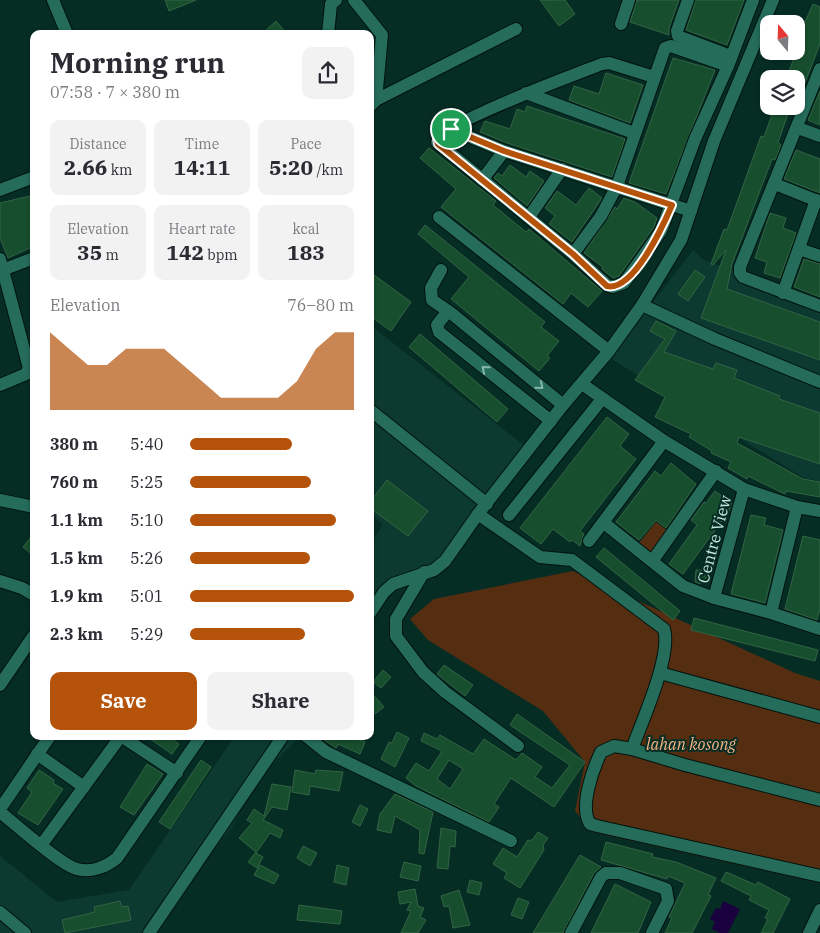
<!DOCTYPE html>
<html lang="en">
<head>
<meta charset="utf-8">
<style>
	:root { --surface:#fff; --page:#f2f2f3; --text:#2b2b33; --muted:#7c7c81; --accent:#b45309 }
	body { margin:0; font-family:"IBM Plex Serif",serif; background:var(--page); color:var(--text); height:100vh; display:flex; flex-direction:column; font-size:19px; white-space:nowrap }
	* { box-sizing:border-box; margin:0 }
	p { font-size:16px; color:var(--muted) }
	.icon { flex:none; width:28px; height:28px; fill:none; stroke:currentColor; stroke-width:2; stroke-linecap:round; stroke-linejoin:round }
	.map { position:relative; flex:1; overflow:hidden }
	.side { position:absolute; left:30px; top:30px; width:344px; height:710px; display:flex; flex-direction:column; background:var(--surface); border-radius:10px; box-shadow:0 1px 4px #0004 }
	.side>* { flex:none }
	.needle { width:32px; rotate:341deg }
	.buttons { position:absolute; left:760px; top:15px; display:grid; gap:10px }
	.buttons a { display:grid; place-items:center; width:45px; height:45px; border-radius:10px; background:var(--surface); box-shadow:0 1px 4px #0004; font-size:25px }
	.pin { position:absolute; display:grid; place-items:center; width:42px; height:42px; color:#fff; margin:-21px; border:2px solid #fff; border-radius:50%; box-shadow:0 1px 5px #0007 }
	.round { display:grid; place-items:center; flex:none; width:52px; height:52px; border-radius:10px; background:var(--page) }
	.head { display:flex; align-items:center; justify-content:space-between; height:85px; padding:0 20px }
	h1 { font-size:28px; font-weight:800; line-height:38px }
	.metrics { display:grid; grid-template-columns:repeat(3,1fr); gap:8px; height:85px; padding:5px 20px }
	.metrics div { display:grid; align-content:center; border-radius:10px; background:var(--page); text-align:center }
	.metrics b { font-size:21px; font-weight:800 }
	.metrics small { font-size:14px; font-weight:400 }
	.metrics p { font-size:14px }
	.chart { height:140px; padding:10px 20px }
	.chart p { display:flex; justify-content:space-between }
	.chart svg { width:100%; height:90px; margin-top:5px; fill:var(--accent); opacity:.7 }
	.action { display:flex; gap:10px; margin-top:auto; padding:10px 20px }
	.action a { flex:1; height:58px; border-radius:10px; background:var(--accent); color:#fff; font-size:20px; font-weight:800; line-height:58px; text-align:center }
	.action a+a { background:var(--page); color:var(--text) }
	ul { padding:0 20px; list-style:none; font-size:16px }
	li { display:grid; grid-template-columns:80px 60px 1fr; align-items:center; height:38px }
	li i { height:12px; border-radius:6px; background:var(--accent) }
	.map>svg:first-child { display:block }
	.built { fill:#0c3a30 }
	.green { fill:#552e12 }
	.water { fill:#1a003e }
	.building { fill:#174f2e; stroke:#326444; fill-rule:evenodd }
	.lines { fill:none; stroke-linecap:round; stroke-linejoin:round }
	.minor-casing { stroke:#01130e; stroke-width:14 }
	.minor { stroke:#256c5b; stroke-width:12 }
	.oneway { stroke:#86b6a8 }
	.route-casing { stroke:#fff; stroke-width:10 }
	.route { stroke:#b45309; stroke-width:6 }
	.labels { text-anchor:middle; stroke-width:4; stroke-linejoin:round; paint-order:stroke }
	.street-label { font-size:16px; fill:#c6e7dc; stroke:#062d24 }
	.park-label { font-size:16px; font-style:italic; fill:#f5b184; stroke:#062d24 }
</style>
</head>
<body>
<div class="map">
<svg width="820" height="933" viewBox="0 0 820 933">
	<rect width="100%" height="100%" fill="#062d24"/>
	<!-- built -->
	<g class="built">
		<polygon points="693,250 704,260 820,301 820,481 804,478 610,358"/>
		<polygon points="370,325 530,450 442,562 398,581 370,626 370,544 383,525 370,513"/>
		<polygon points="235,736 301,736 260,776 231,829 180,890 153,933 0,933 0,856 57,902 129,890"/>
	</g>
	<!-- green -->
	<g class="green">
		<polygon points="656,522 669,532 652,553 639,543"/>
		<polygon points="573,571 795,673 820,681 820,883 592,832 575,811 585,762 543,711 428,640 410,619 434,599"/>
	</g>
	<!-- water -->
	<polygon class="water" points="723,901 740,909 728,933 720,933 712,929 715,922 710,919 716,908 720,909"/>
	<!-- building -->
	<g class="building">
		<polygon points="165,0 196,0 169,11"/>
		<polygon points="540,0 565,0 575,14 559,26"/>
		<polygon points="637,0 679,0 669,28 669,35 630,22"/>
		<polygon points="696,0 744,0 727,45 686,30"/>
		<polygon points="813,4 820,7 820,44 796,106 796,79 786,79 804,32 801,31"/>
		<polygon points="276,21 287,34 262,34"/>
		<polygon points="673,58 715,70 666,194 629,183"/>
		<polygon points="606,73 643,85 630,123 569,100 574,86 599,94"/>
		<polygon points="820,91 820,125 808,120"/>
		<polygon points="527,106 625,139 612,177 507,143 480,132 485,121 510,129 517,109 525,112"/>
		<polygon points="775,106 791,106 778,142 781,145 775,160 772,159 732,264 727,289 820,322 820,360 701,318 726,250 713,265 711,264 724,229 727,230 761,136 764,137"/>
		<polygon points="429,148 496,201 493,205 526,232 529,229 602,291 588,307 571,293 563,304 441,207 456,189 420,158"/>
		<polygon points="796,150 820,159 820,193 784,179"/>
		<polygon points="510,165 526,177 530,171 544,181 527,206 494,178 498,173 502,176"/>
		<polygon points="589,188 602,198 572,242 549,224 555,216 545,208 557,191 576,205"/>
		<polygon points="34,195 34,246 8,258 0,238 0,203"/>
		<polygon points="624,198 635,202 657,218 654,227 619,276 613,278 602,269 603,267 584,253 615,207 617,209"/>
		<polygon points="770,213 786,218 783,228 796,233 780,278 764,273 767,262 755,258"/>
		<polygon points="425,225 545,322 541,327 559,341 547,356 550,358 539,371 451,299 469,277 418,234"/>
		<polygon points="804,259 820,264 820,297 794,287"/>
		<polygon points="695,270 705,277 688,301 678,294"/>
		<polygon points="370,272 411,302 391,331 370,316"/>
		<polygon points="656,321 676,331 664,352 713,369 716,363 737,370 734,378 780,396 779,399 820,413 820,464 739,437 737,443 803,479 820,482 820,497 786,491 785,494 748,476 747,479 728,468 731,462 711,453 712,451 689,437 691,434 655,417 665,397 635,380 665,339 650,331"/>
		<polygon points="420,334 508,409 497,422 409,347"/>
		<polygon points="607,417 629,434 620,446 636,459 580,531 584,534 580,546 572,540 570,542 553,529 541,544 520,528"/>
		<polygon points="671,463 696,484 666,528 656,520 639,540 616,522 655,471 661,476"/>
		<polygon points="387,480 428,511 408,536 370,508 370,502"/>
		<polygon points="715,491 732,503 729,511 683,574 669,564 697,525 691,520 704,502 706,503"/>
		<polygon points="751,515 766,518 764,525 783,530 765,603 731,594"/>
		<polygon points="34,533 34,549 30,553 23,547"/>
		<polygon points="803,536 820,540 820,609 817,620 785,609"/>
		<polygon points="604,548 680,611 673,620 596,557"/>
		<polygon points="696,570 712,571 701,584 695,582"/>
		<polygon points="694,618 818,650 815,661 691,630"/>
		<polygon points="444,665 473,685 465,696 437,674"/>
		<polygon points="383,670 391,677 381,688 373,682"/>
		<polygon points="370,691 384,707 375,714 370,708"/>
		<path d="M517 714 585 762 554 807 511 778 494 804 499 807 489 822 416 786 406 778 416 763 429 771 442 751 421 741 424 733 437 739 440 735 473 754 484 739 516 760 522 753 542 767 535 777 552 788 570 765 510 725ZM449 760 463 769 450 789 437 779Z"/>
		<polygon points="397,732 409,738 395,767 381,759 389,742 392,743"/>
		<polygon points="146,736 167,736 179,744 172,754"/>
		<polygon points="319,736 351,736 365,742 360,754 338,744 336,748"/>
		<polygon points="201,760 211,767 170,829 159,822"/>
		<polygon points="147,764 163,774 134,815 120,807"/>
		<polygon points="39,770 54,780 53,783 63,789 38,825 18,813 32,792 27,788"/>
		<polygon points="295,770 315,774 316,770 343,772 339,791 310,786 309,795 292,792"/>
		<polygon points="272,784 291,787 287,810 272,807 263,820 283,830 280,838 270,833 256,853 263,857 257,868 248,862 256,852 239,838 252,823 247,820 254,809 264,816"/>
		<polygon points="395,794 433,812 424,854 419,853 420,830 395,816 391,833 377,830 380,814"/>
		<polygon points="360,805 368,809 360,826 352,822"/>
		<polygon points="441,828 456,831 455,847 450,846 448,869 437,868"/>
		<polygon points="538,832 548,838 543,845 544,850 520,888 504,878 507,873 493,864 503,848 517,857 528,840 530,841 533,839"/>
		<polygon points="606,842 653,854 652,857 676,862 716,878 708,895 711,896 692,933 665,933 672,918 669,917 685,883 668,876 667,879 601,860"/>
		<polygon points="303,846 317,853 310,866 297,858"/>
		<polygon points="580,855 601,867 594,873 563,933 533,933"/>
		<polygon points="404,862 421,866 418,881 400,877"/>
		<polygon points="260,865 279,875 274,884 254,875"/>
		<polygon points="337,865 349,868 346,885 334,882"/>
		<polygon points="726,872 756,885 758,882 790,899 773,933 761,933 768,919 765,918 769,910 749,900 751,896 721,881"/>
		<polygon points="470,880 482,883 479,895 467,892"/>
		<polygon points="615,884 651,902 638,933 591,933"/>
		<polygon points="415,889 418,906 424,908 420,917 426,920 418,933 401,933 411,911 407,910 411,902 400,904 398,892"/>
		<polygon points="459,890 470,925 453,928 449,906 444,907 441,896"/>
		<polygon points="518,898 529,902 522,919 511,915"/>
		<polygon points="120,901 122,907 128,906 131,920 65,933 62,920 95,912 94,907"/>
		<polygon points="299,905 342,911 340,924 297,920"/>
	</g>
	<g class="lines">
		<defs>
			<g id="minor">
				<polyline points="53,0 67,34"/>
				<polyline points="354,0 382,35 376,100"/>
				<polyline points="688,0 677,31 678,36 731,56"/>
				<polyline points="621,24 629,0"/>
				<polyline points="328,34 331,4 336,0"/>
				<polyline points="820,69 740,267 740,273 743,277 820,306"/>
				<path d="M654 77 609 63 602 64C579 73 440 124 437 142L573 254 607 285 613 287 624 283 661 231 695 139 728 66 753 0"/>
				<polyline points="526,93 634,133"/>
				<polyline points="370,106 376,100 516,29"/>
				<polyline points="798,128 820,136"/>
				<polyline points="451,129 504,151 691,211"/>
				<polyline points="482,180 504,151"/>
				<polyline points="775,184 820,202"/>
				<polyline points="0,190 34,177"/>
				<polyline points="439,217 609,351"/>
				<polyline points="529,217 562,169"/>
				<polyline points="799,249 820,256"/>
				<polyline points="573,254 601,216 617,186 665,48 671,46 728,66"/>
				<polyline points="0,259 29,368 26,374 0,385"/>
				<polyline points="441,270 431,288 432,300 451,313 563,405"/>
				<polyline points="0,271 34,258"/>
				<polyline points="783,293 816,200"/>
				<polyline points="642,305 715,339 820,382"/>
				<polyline points="448,311 437,325 439,332 551,421"/>
				<polyline points="582,384 664,441 744,489 797,507 820,511"/>
				<polyline points="370,410 487,504"/>
				<polyline points="0,500 34,507"/>
				<path d="M478 514 540 557 572 560 664 629C672 656 642 721 632 749"/>
				<polyline points="509,515 602,399"/>
				<polyline points="604,523 683,586 714,598 771,613 820,629"/>
				<polyline points="589,541 664,441"/>
				<polyline points="653,560 716,471"/>
				<polyline points="424,572 396,619 396,636 423,672 445,692 518,746"/>
				<polyline points="0,581 22,588 34,595"/>
				<polyline points="714,598 744,489"/>
				<polyline points="370,613 384,592 393,584 434,570 445,561 478,514 563,405 609,351 642,305 681,240 714,141 773,0"/>
				<polyline points="771,613 797,507"/>
				<polyline points="660,673 820,717"/>
				<polyline points="0,685 34,635"/>
				<polyline points="121,736 177,773"/>
				<polyline points="306,736 326,752 511,841"/>
				<polyline points="37,754 84,787"/>
				<path d="M820 800 685 765 632 749 614 746 601 752C593 769 579 807 590 824L597 826 820 876"/>
				<polyline points="0,809 50,736"/>
				<path d="M0 812C15 824 62 866 77 869 91 873 106 867 117 858L201 736"/>
				<polyline points="42,844 121,736"/>
				<polyline points="0,912 25,933"/>
				<polyline points="149,933 283,736"/>
				<polyline points="571,933 601,877 606,873 620,873 666,889 668,901 652,933"/>
				<polyline points="809,933 820,910"/>
			</g>
		</defs>
		<!-- minor casing -->
		<use href="#minor" class="minor-casing"/>
		<!-- minor -->
		<use href="#minor" class="minor"/>
	</g>
	<!-- one-way arrows -->
	<defs><path id="oneway-chevron" d="M-2-3.5L2.5 0L-2 3.5" fill="none" stroke-width="1.6" stroke-linecap="round" stroke-linejoin="round" transform="scale(1.25)"/></defs>
	<g class="oneway">
		<use href="#oneway-chevron" transform="translate(485 369) rotate(-141)"/>
		<use href="#oneway-chevron" transform="translate(540 386) rotate(39)"/>
	</g>
	<g class="lines">
		<defs>
			<path id="route" d="M451 129 504 151 672 205C663 226 633 292 607 286L573 254 438 144 437 139Z"/>
		</defs>
		<!-- route casing -->
		<use href="#route" class="route-casing"/>
		<!-- route -->
		<use href="#route" class="route"/>
	</g>
	<g class="labels">
		<!-- street labels -->
		<g class="street-label">
			<text transform="translate(714 539) rotate(-75)" y="6">Centre View</text>
		</g>
		<!-- park labels -->
		<g class="park-label">
			<text x="691" y="750">lahan kosong</text>
		</g>
	</g>
</svg>
<div class="buttons">
<a><svg class="needle" viewBox="-14 -14 28 28"><path d="M0-13l5 13h-10z" fill="#e53935"/><path d="M0 13l5-13h-10z" fill="#7c7c81"/></svg></a>
<a><svg class="icon" aria-label="layers" viewBox="0 0 24 24"><path d="M12 4l9 5-9 5-9-5zM3 14l9 5 9-5"/></svg></a>
</div>
<div class="pin" style="left:451px;top:129px;background:#1e9e55"><svg class="icon" aria-label="arrive" viewBox="0 0 24 24"><path d="M6 21V4h12l-3 4 3 4H6"/></svg></div>
<section class="side">
<div class="head"><div><h1>Morning run</h1><p>07:58 · 7 × 380 m</p></div><a class="round"><svg class="icon" aria-label="share" viewBox="0 0 24 24"><path d="M12 15V3M7 8l5-5 5 5M5 13v7h14v-7"/></svg></a></div>
<div class="metrics">
<div><p>Distance</p><b>2.66<small> km</small></b></div>
<div><p>Time</p><b>14:11</b></div>
<div><p>Pace</p><b>5:20<small> /km</small></b></div>
</div>
<div class="metrics">
<div><p>Elevation</p><b>35<small> m</small></b></div>
<div><p>Heart rate</p><b>142<small> bpm</small></b></div>
<div><p>kcal</p><b>183</b></div>
</div>
<div class="chart"><p><span>Elevation</span>76–80 m</p>
<svg viewBox="0 0 160 44" preserveAspectRatio="none"><path d="M0 44V6L10 14L20 22L30 22L40 14L50 14L60 14L70 22L80 30L90 38L100 38L110 38L120 38L130 30L140 14L150 6L160 6V44z"/></svg>
</div>
<ul>
<li><b>380 m</b>5:40<i style="width:62%"></i></li>
<li><b>760 m</b>5:25<i style="width:74%"></i></li>
<li><b>1.1 km</b>5:10<i style="width:89%"></i></li>
<li><b>1.5 km</b>5:26<i style="width:73%"></i></li>
<li><b>1.9 km</b>5:01<i style="width:100%"></i></li>
<li><b>2.3 km</b>5:29<i style="width:70%"></i></li>
</ul>
<div class="action"><a>Save</a><a>Share</a></div>
</section>
</div>
</body>
</html>
